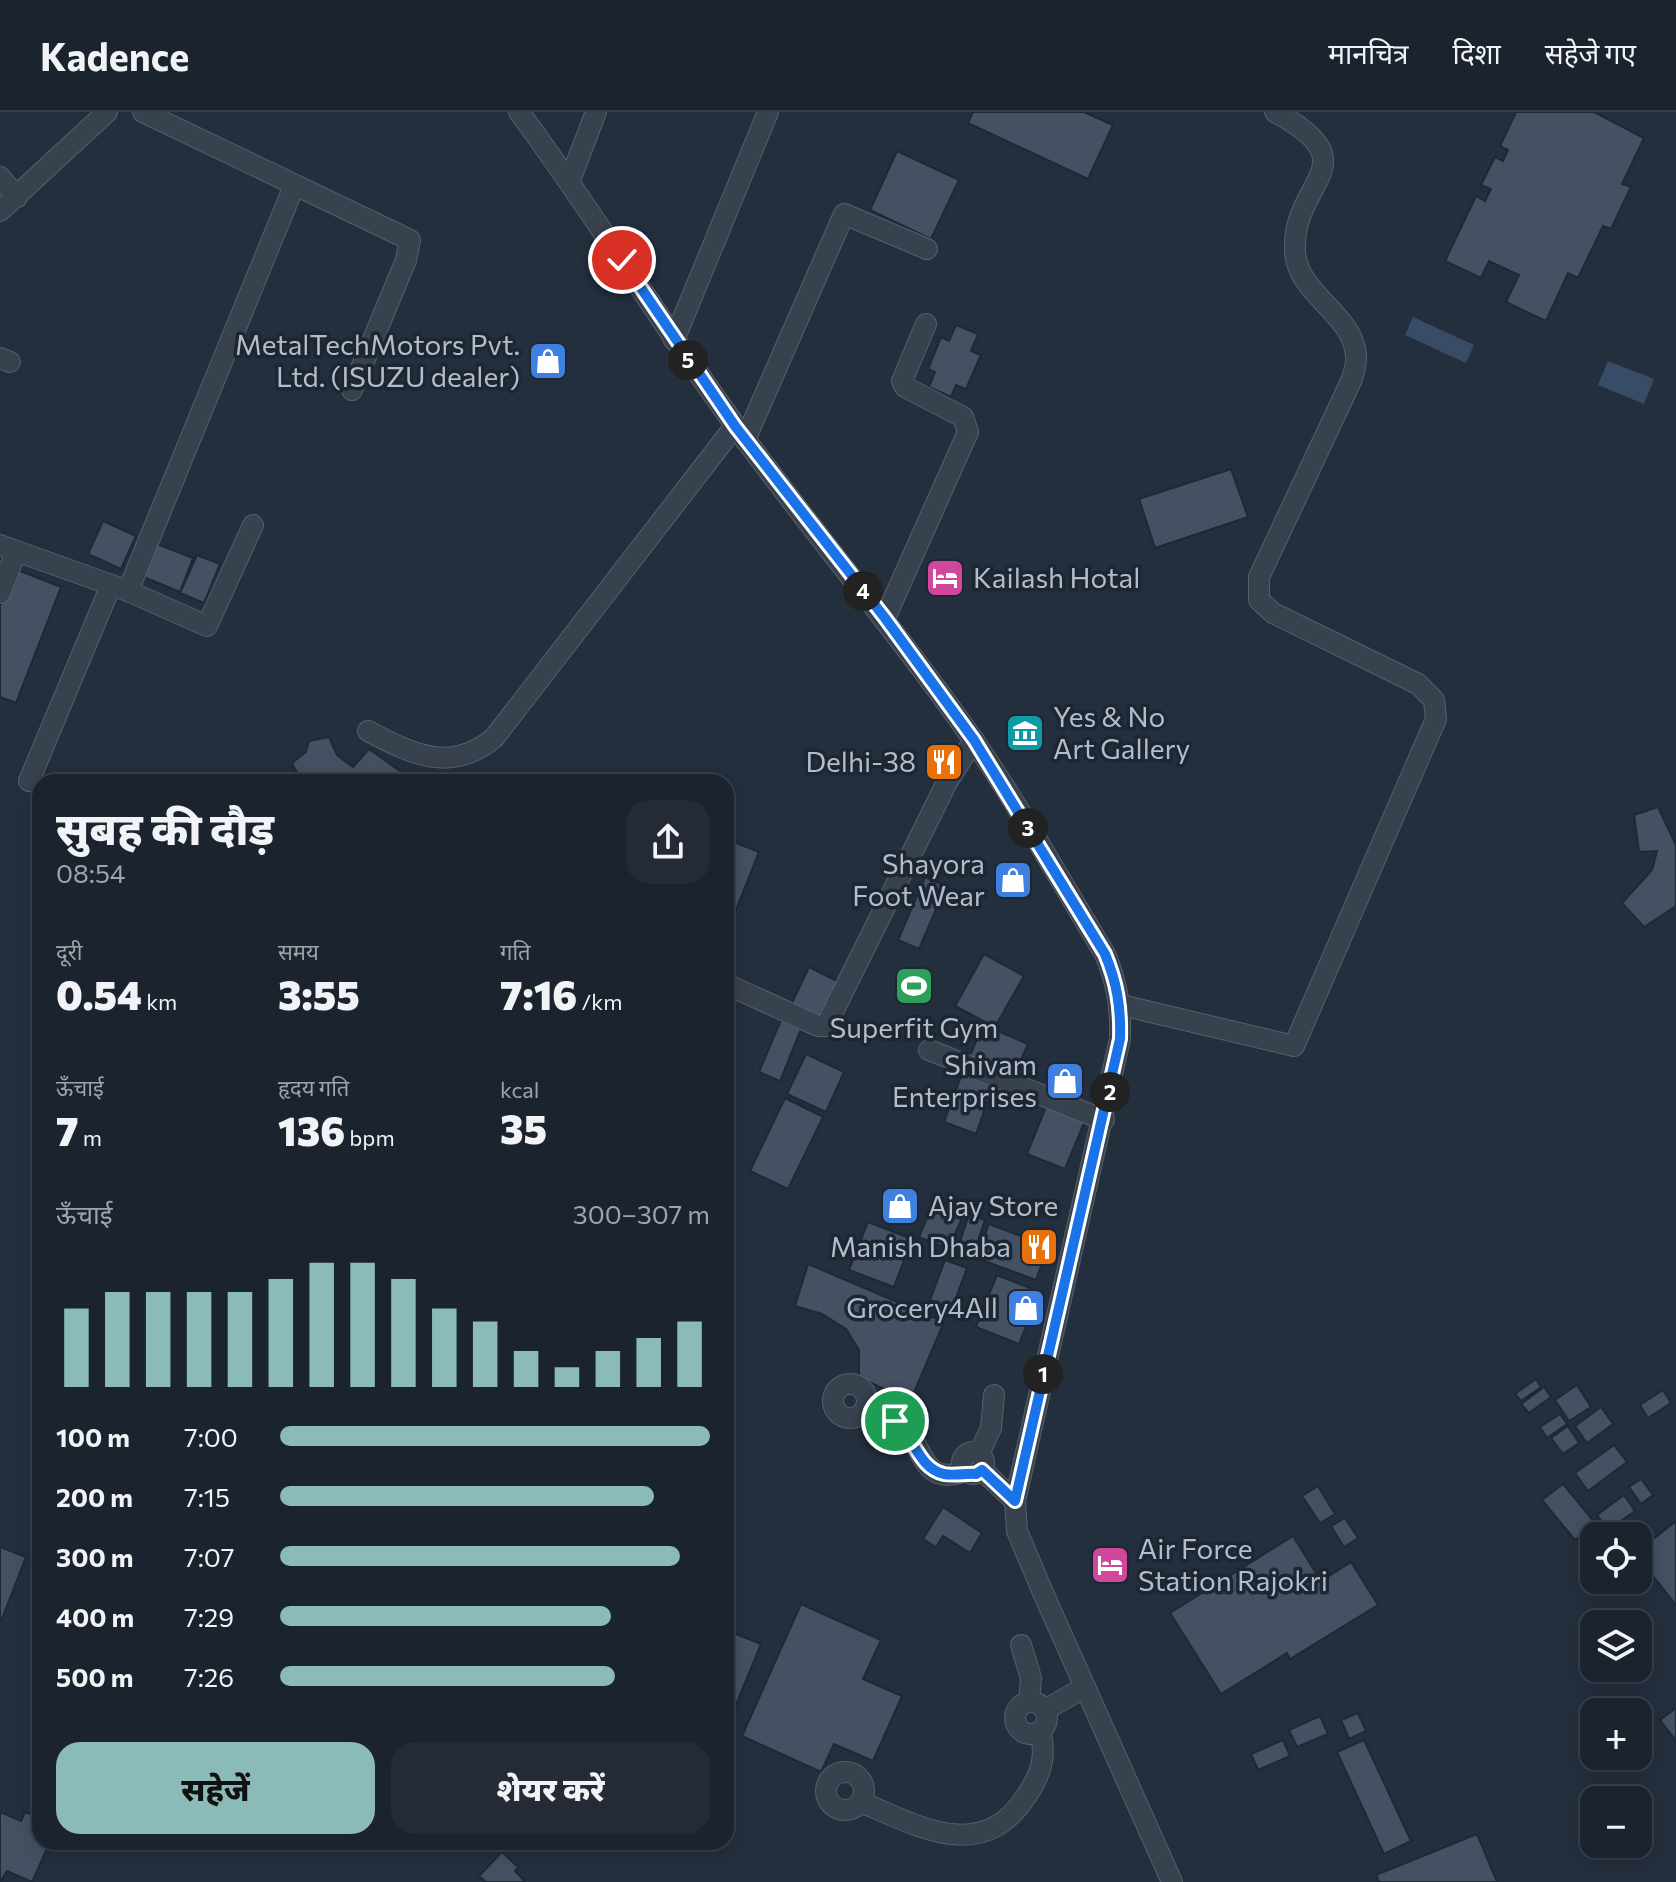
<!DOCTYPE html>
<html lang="hi">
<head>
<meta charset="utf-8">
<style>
	:root { --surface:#1b232e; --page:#242b36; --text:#f1f3f6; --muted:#a0a4aa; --line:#39404a; --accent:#8bbbb9 }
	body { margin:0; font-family:Commissioner,"Noto Sans Devanagari",sans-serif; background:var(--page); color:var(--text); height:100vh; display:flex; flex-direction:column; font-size:30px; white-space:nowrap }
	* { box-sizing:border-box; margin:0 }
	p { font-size:26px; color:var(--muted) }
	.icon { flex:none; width:44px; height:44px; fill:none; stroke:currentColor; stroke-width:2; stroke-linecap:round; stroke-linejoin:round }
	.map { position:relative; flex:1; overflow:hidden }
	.details { position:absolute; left:32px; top:662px; width:702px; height:1076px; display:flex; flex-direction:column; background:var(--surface); border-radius:24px; box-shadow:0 4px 20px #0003,0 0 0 2px var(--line) }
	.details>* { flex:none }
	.fabs { position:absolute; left:1580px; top:1410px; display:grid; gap:16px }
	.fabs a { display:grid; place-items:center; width:72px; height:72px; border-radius:16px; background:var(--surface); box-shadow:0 4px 20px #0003,0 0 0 2px var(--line); font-size:40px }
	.pin { position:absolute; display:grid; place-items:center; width:68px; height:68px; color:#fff; margin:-34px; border:4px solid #fff; border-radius:50%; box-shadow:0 2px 8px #0007 }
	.km { position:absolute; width:40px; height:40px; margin:-20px; border-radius:50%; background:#222; color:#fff; font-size:22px; line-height:40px; text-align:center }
	.round { display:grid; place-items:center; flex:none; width:84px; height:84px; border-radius:24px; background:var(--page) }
	.summary { display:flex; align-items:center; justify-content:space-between; height:136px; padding:0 24px }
	h1 { font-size:44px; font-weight:800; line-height:60px }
	.metrics { display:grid; grid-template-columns:repeat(3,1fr); gap:12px; height:136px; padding:8px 24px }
	.metrics div { display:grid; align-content:center }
	.metrics b { font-size:40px; font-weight:800 }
	.metrics small { font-size:22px; font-weight:400 }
	.metrics p { font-size:22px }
	.chart { height:224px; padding:16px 24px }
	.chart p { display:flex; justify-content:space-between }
	.chart svg { width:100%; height:144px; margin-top:8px; stroke:var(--accent); stroke-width:6 }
	.action { display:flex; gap:16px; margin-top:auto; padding:16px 24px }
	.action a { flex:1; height:92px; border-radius:24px; background:var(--accent); color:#111; font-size:32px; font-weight:800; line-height:92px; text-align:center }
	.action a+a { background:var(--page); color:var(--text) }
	ul { padding:0 24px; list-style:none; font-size:26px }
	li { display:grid; grid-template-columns:128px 96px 1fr; align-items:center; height:60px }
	li i { height:20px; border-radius:10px; background:var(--accent) }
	header { display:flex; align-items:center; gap:48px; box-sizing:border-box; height:112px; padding:0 40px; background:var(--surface); border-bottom:2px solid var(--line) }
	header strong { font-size:38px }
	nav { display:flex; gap:44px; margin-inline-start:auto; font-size:28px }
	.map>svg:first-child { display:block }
	.water { fill:#394c67 }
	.building { fill:#455162; stroke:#1f2835; stroke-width:2 }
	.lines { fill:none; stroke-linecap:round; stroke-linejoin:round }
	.street-casing { stroke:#565f6c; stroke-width:22 }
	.street { stroke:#38414e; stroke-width:20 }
	.route-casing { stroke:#fff; stroke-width:16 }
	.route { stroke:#1a73e8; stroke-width:10 }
	.labels { text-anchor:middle; stroke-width:7; stroke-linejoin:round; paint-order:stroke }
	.poi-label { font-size:28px; fill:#b4bcc9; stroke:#1d2633; text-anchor:end }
</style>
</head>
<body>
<header>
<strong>Kadence</strong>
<nav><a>मानचित्र</a><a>दिशा</a><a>सहेजे गए</a></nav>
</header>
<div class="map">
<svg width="1676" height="1770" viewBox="0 0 1676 1770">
	<rect width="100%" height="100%" fill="#242f3e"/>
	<!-- water -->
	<g class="water">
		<polygon points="1413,205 1474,233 1466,251 1405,223"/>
		<polygon points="1608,249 1654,267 1644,292 1598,273"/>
	</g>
	<!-- building -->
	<g class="building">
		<polygon points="973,0 1084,0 1113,13 1088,67 968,11"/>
		<polygon points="1516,0 1594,0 1644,26 1622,72 1631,75 1611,117 1603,114 1578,166 1568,161 1546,209 1506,190 1519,163 1489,149 1481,166 1445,149 1476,84 1485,89 1491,77 1481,73 1495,45 1503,49 1508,38 1500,34"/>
		<polygon points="897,39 959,68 931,127 870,98"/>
		<polygon points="956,213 978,222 971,239 981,243 966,277 956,273 951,285 929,275 935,260 928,257 941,225 949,229"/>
		<polygon points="1231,357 1248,405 1155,436 1139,387"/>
		<polygon points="103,409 136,424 121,457 88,442"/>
		<polygon points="152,430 193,446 180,480 139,463"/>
		<polygon points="197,443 220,452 204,491 180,481"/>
		<polygon points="15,457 61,475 16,591 0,585 0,494"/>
		<polygon points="329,625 337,643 353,655 369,637 411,667 410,670 286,670 299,665 292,651 306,640 309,629"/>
		<polygon points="1658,695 1676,733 1676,794 1644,815 1622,791 1652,758 1657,739 1639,740 1634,703"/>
		<polygon points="734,730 759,740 726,823 726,749"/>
		<polygon points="925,765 946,774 919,837 898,828"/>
		<polygon points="984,842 1024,864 995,915 955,894"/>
		<polygon points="809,855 843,872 823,911 790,895"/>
		<polygon points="781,908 801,917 780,969 759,960"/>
		<polygon points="983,913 1028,932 1014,964 969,946"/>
		<polygon points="806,942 844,960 826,1000 787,982"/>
		<polygon points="962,962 993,974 976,1022 944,1010"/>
		<polygon points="785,986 823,1005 788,1077 750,1059"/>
		<polygon points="1048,990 1086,1006 1065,1057 1027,1042"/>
		<polygon points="935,1087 965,1100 948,1137 919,1125"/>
		<polygon points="969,1102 985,1108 972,1147 956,1142"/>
		<polygon points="868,1110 912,1127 894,1175 849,1158"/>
		<polygon points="989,1112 1048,1134 1036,1168 976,1146"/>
		<polygon points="945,1148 967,1156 952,1197 930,1188"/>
		<polygon points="808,1152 944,1210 910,1290 859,1265 859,1238 846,1217 822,1202 795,1194"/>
		<polygon points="997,1163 1040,1180 1019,1232 976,1215"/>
		<polygon points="1536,1267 1541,1275 1521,1289 1515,1282"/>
		<polygon points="1577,1273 1591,1295 1569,1309 1555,1288"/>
		<polygon points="1544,1275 1551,1285 1529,1301 1521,1292"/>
		<polygon points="1663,1278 1671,1291 1648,1306 1640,1293"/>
		<polygon points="1601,1295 1613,1312 1587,1331 1575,1314"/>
		<polygon points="1560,1302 1567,1312 1547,1326 1540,1315"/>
		<polygon points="1568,1314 1579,1331 1563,1342 1551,1326"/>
		<polygon points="1614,1333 1627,1350 1588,1379 1575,1361"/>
		<polygon points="1641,1367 1653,1383 1641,1392 1629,1375"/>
		<polygon points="1563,1372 1596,1412 1575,1428 1542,1388"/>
		<polygon points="1318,1374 1335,1402 1320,1411 1302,1384"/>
		<polygon points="1624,1383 1635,1399 1608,1418 1597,1403"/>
		<polygon points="943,1395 982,1421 970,1441 943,1424 936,1435 923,1427"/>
		<polygon points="1345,1406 1358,1426 1344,1435 1331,1414"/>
		<polygon points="1676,1409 1676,1493 1638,1445 1638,1439"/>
		<polygon points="1293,1424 1321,1469 1351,1450 1378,1493 1290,1547 1287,1541 1221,1582 1170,1501"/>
		<polygon points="0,1435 26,1445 1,1509 0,1509"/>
		<polygon points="801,1492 881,1528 863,1567 902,1584 873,1649 834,1632 821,1660 742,1624"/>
		<polygon points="726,1518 761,1532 726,1617"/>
		<polygon points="1676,1596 1676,1629 1660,1608"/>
		<polygon points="1358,1601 1366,1619 1349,1627 1341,1608"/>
		<polygon points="1320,1604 1328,1622 1297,1635 1289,1618"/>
		<polygon points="1283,1628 1290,1644 1258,1658 1251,1642"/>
		<polygon points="1364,1628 1411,1729 1384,1742 1337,1640"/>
		<polygon points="40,1694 40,1730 50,1730 32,1770 7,1759 0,1770 0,1700 21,1709 25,1700 36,1704"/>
		<polygon points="1477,1722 1497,1770 1379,1770 1376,1763"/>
		<polygon points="502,1740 518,1755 515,1759 525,1770 486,1770 479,1764"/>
	</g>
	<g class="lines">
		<defs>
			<g id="street">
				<polyline points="143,0 410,128 406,148 352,278"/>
				<path d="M519 0C595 102 660 211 735 313 811 419 897 518 972 626 1020 695 1061 770 1105 842 1117 871 1121 895 1120 927L1015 1389 1017 1419 1044 1483 1172 1770"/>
				<polyline points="0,65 17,85"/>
				<polyline points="570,68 596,0"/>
				<polyline points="0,99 107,0"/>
				<polyline points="674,228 768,0"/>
				<polyline points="0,246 10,250"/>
				<polyline points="745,328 844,102 927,137"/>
				<polyline points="0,433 128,479 207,514 253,413"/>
				<polyline points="128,479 294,74"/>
				<polyline points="0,481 16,440"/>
				<polyline points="885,506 968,320 963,305 905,275 902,269 926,212"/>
				<path d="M368 619C412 642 450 662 494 626L735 314"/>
				<polyline points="29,669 111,473"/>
				<polyline points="726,872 818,914 826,914 947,670 974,628"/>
				<path d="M1121 893 1294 934 1436 607 1434 588 1418 572 1273 501 1259 488V465L1352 267C1354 260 1357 250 1356 243 1352 200 1296 182 1295 138 1292 68 1372 53 1275 0"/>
				<polyline points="929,938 1104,1008"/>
				<circle cx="850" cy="1289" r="17"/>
				<path d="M867 1294C880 1300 895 1307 905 1317 924 1337 923 1375 965 1359"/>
				<circle cx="973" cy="1351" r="11"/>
				<polyline points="979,1342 991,1316 994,1283"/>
				<polyline points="982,1358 1015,1389"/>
				<polyline points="1021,1533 1031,1566 1029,1590"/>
				<circle cx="1031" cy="1606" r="16"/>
				<polyline points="1045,1598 1085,1575"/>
				<circle cx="845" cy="1679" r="19"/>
				<path d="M861 1690C918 1714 983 1753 1027 1683 1041 1662 1047 1644 1040 1619"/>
			</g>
		</defs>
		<!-- street casing -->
		<use href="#street" class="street-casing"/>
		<!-- street -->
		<use href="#street" class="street"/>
	</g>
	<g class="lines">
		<defs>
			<path id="route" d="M622 148 735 314 885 506 974 628 1105 842C1117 871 1121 895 1120 927L1015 1389 982 1358 976 1362C966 1361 954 1364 944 1362 918 1356 914 1324 895 1309"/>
		</defs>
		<!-- route casing -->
		<use href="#route" class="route-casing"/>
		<!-- route -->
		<use href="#route" class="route"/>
	</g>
	<!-- icons -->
	<defs>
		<symbol id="shop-square" viewBox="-11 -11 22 22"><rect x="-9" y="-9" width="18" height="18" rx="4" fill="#3f7fe0" stroke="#1d2633"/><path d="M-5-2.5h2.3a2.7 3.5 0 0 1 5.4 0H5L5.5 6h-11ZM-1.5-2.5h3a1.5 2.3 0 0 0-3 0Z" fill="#fff"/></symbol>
		<symbol id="hotel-square" viewBox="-11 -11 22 22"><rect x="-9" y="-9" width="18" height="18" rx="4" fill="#d1479c" stroke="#1d2633"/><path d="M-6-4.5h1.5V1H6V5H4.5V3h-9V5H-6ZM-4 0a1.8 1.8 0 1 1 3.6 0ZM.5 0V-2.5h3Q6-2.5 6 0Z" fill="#fff"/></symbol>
		<symbol id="museum-square" viewBox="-11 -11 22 22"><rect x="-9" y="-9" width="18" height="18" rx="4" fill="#0f9aa8" stroke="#1d2633"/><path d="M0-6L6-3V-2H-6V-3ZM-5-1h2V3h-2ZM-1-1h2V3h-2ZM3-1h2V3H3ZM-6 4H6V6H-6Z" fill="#fff"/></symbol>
		<symbol id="restaurant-square" viewBox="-11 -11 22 22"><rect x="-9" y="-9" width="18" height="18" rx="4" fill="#e8710a" stroke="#1d2633"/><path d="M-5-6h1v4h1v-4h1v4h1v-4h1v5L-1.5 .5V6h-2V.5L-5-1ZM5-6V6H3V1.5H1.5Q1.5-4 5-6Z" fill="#fff"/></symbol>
		<symbol id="stadium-square" viewBox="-11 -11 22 22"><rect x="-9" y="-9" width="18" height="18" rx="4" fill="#2e9e5b" stroke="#1d2633"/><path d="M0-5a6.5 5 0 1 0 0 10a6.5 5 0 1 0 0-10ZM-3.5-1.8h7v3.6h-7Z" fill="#fff"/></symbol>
	</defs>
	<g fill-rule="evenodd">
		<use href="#shop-square" x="526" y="227" width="44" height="44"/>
		<use href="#hotel-square" x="923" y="444" width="44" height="44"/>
		<use href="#museum-square" x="1003" y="599" width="44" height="44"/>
		<use href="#restaurant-square" x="922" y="628" width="44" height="44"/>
		<use href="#shop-square" x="991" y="746" width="44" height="44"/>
		<use href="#stadium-square" x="892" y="852" width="44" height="44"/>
		<use href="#shop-square" x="1043" y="947" width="44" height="44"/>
		<use href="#shop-square" x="878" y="1072" width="44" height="44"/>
		<use href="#restaurant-square" x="1017" y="1113" width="44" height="44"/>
		<use href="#shop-square" x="1004" y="1174" width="44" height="44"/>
		<use href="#hotel-square" x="1088" y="1431" width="44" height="44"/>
	</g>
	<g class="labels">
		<!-- poi labels -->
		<g class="poi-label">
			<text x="520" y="243">MetalTechMotors Pvt.<tspan x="520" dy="32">Ltd. (ISUZU dealer)</tspan></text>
			<text x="973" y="476" text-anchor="start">Kailash Hotal</text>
			<text x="1053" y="615" text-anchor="start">Yes &amp; No<tspan x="1053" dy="32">Art Gallery</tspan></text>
			<text x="916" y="660">Delhi-38</text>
			<text x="985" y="762">Shayora<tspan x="985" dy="32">Foot Wear</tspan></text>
			<text x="914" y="926" text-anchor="middle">Superfit Gym</text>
			<text x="1037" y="963">Shivam<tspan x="1037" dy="32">Enterprises</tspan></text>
			<text x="928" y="1104" text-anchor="start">Ajay Store</text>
			<text x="1011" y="1145">Manish Dhaba</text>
			<text x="998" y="1206">Grocery4All</text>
			<text x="1138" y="1447" text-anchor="start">Air Force<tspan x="1138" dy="32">Station Rajokri</tspan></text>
		</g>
	</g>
</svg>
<div class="fabs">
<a><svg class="icon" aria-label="locate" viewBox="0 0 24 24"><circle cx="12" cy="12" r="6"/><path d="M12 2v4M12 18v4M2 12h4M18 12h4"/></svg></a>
<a><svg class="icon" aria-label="layers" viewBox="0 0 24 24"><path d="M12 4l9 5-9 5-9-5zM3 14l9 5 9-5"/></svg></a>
<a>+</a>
<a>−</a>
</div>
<div class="pin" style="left:895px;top:1309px;background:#1e9e55"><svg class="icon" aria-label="arrive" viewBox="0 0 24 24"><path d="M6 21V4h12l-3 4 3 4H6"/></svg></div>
<div class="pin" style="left:622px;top:148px;background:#d93025"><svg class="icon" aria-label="check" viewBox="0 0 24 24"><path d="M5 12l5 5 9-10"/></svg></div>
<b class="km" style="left:1043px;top:1262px">1</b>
<b class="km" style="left:1110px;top:980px">2</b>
<b class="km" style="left:1028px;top:716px">3</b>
<b class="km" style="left:863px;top:479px">4</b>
<b class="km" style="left:688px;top:248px">5</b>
<section class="details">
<div class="summary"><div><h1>सुबह की दौड़</h1><p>08:54</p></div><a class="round"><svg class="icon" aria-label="share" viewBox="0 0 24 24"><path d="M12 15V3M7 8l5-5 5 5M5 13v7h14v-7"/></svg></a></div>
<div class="metrics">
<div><p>दूरी</p><b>0.54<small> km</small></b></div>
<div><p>समय</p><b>3:55</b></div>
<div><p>गति</p><b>7:16<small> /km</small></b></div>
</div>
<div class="metrics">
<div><p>ऊँचाई</p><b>7<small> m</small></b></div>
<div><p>हृदय गति</p><b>136<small> bpm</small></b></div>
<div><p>kcal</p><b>35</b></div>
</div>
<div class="chart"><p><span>ऊँचाई</span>300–307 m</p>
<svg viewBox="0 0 160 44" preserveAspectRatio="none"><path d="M5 44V20M15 44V15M25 44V15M35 44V15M45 44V15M55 44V11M65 44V6M75 44V6M85 44V11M95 44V20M105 44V24M115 44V33M125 44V38M135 44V33M145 44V29M155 44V24"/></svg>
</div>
<ul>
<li><b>100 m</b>7:00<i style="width:100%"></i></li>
<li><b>200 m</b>7:15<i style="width:87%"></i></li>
<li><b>300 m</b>7:07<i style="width:93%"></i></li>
<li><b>400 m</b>7:29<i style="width:77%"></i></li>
<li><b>500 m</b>7:26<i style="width:78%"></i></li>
</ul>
<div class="action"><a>सहेजें</a><a>शेयर करें</a></div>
</section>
</div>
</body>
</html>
